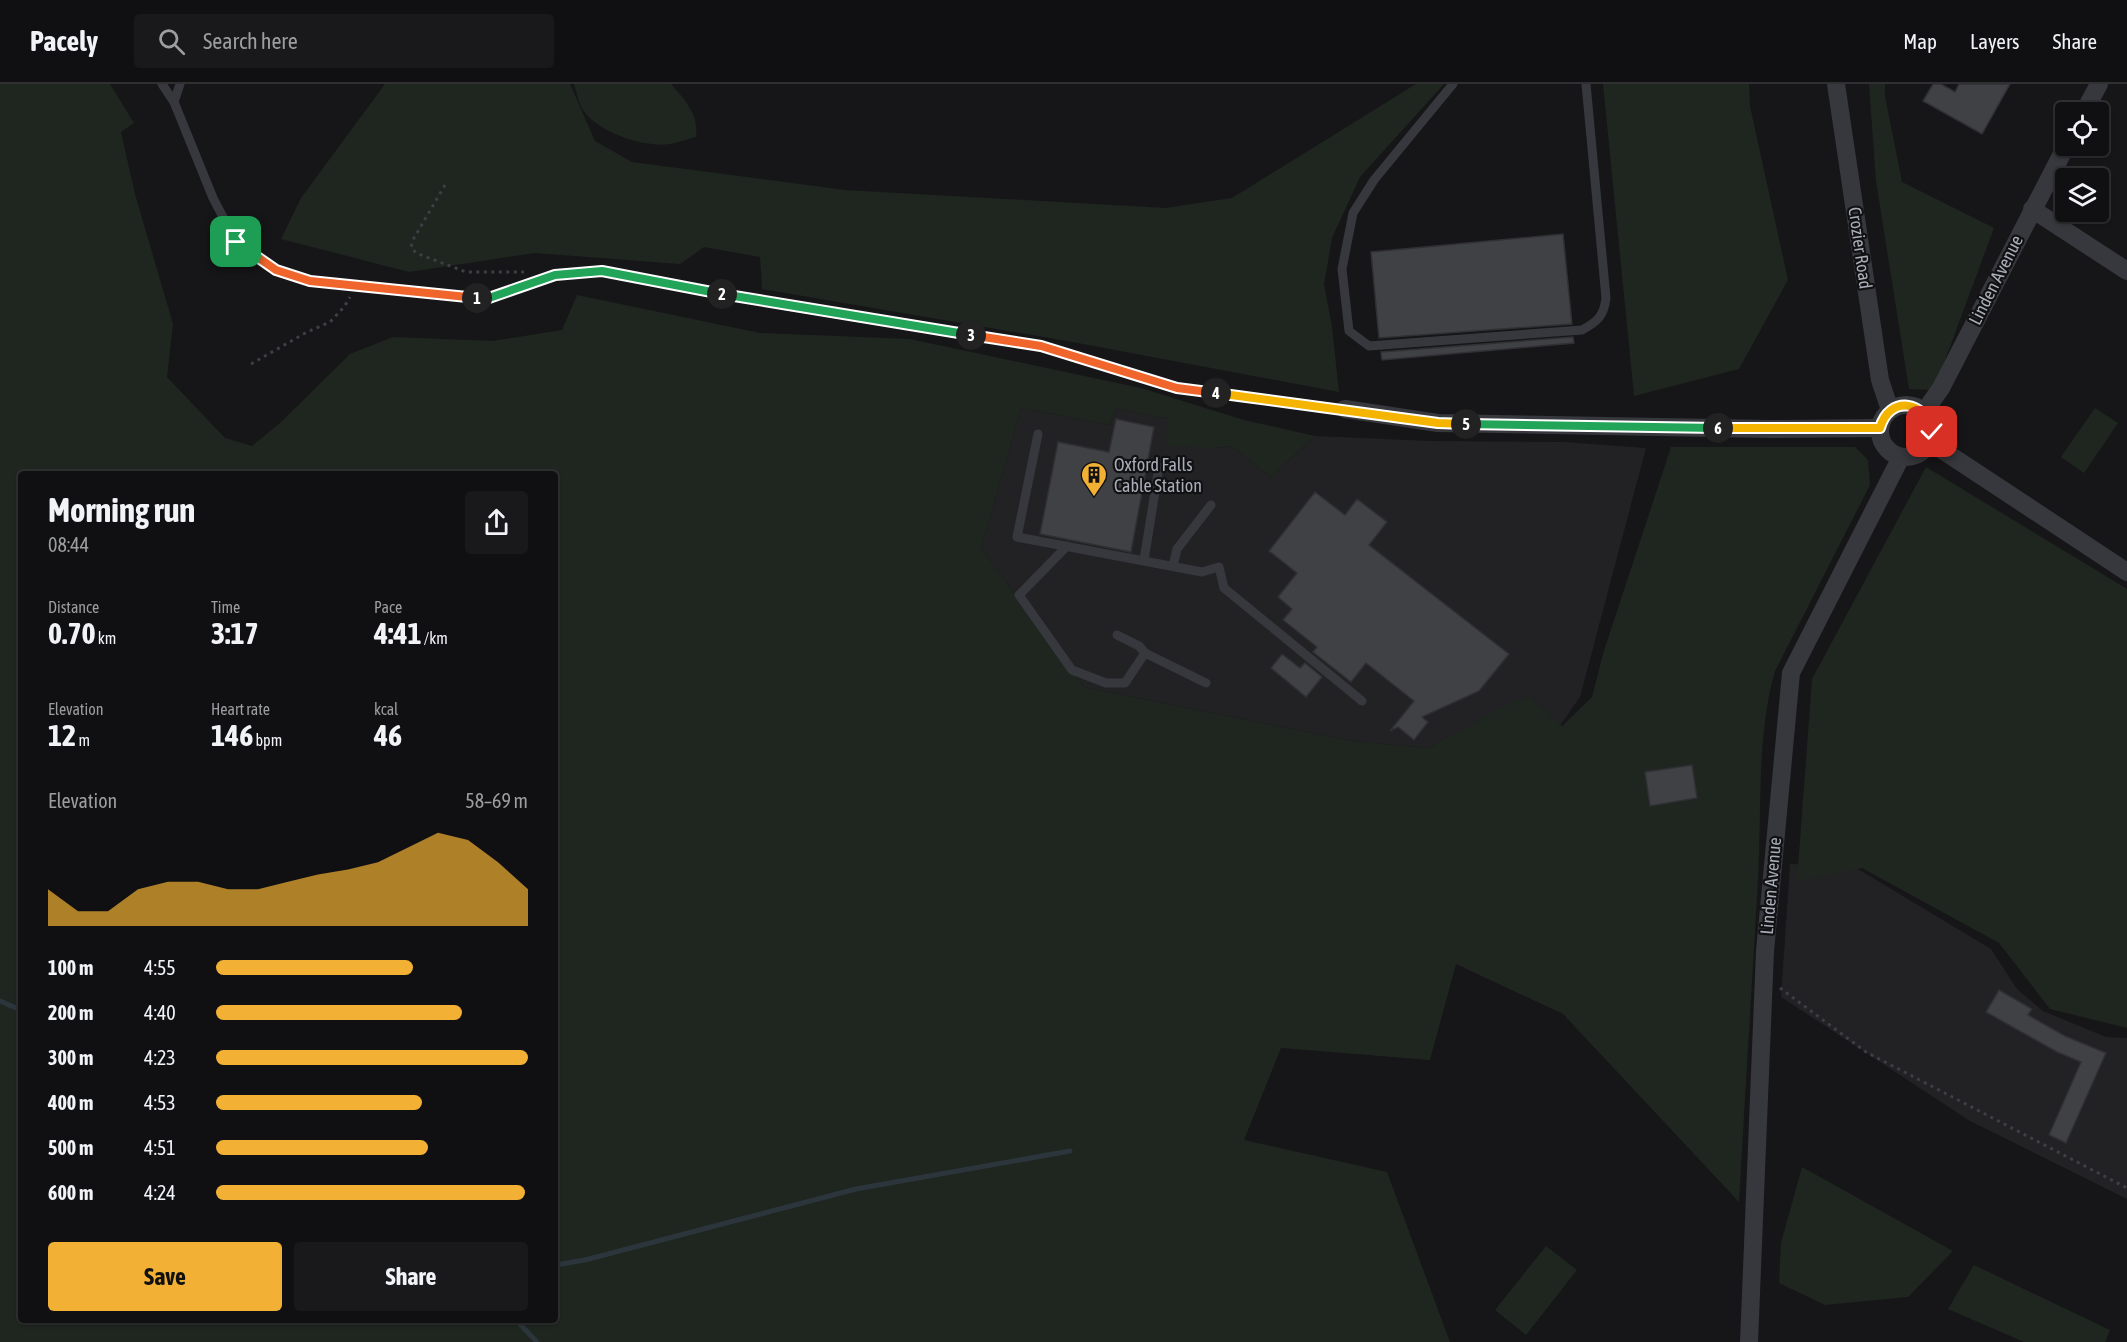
<!DOCTYPE html>
<html lang="en">
<head>
<meta charset="utf-8">
<style>
	:root { --surface:#101012; --page:#19191b; --text:#f1f3f6; --muted:#9c9d9f; --line:#303032; --accent:#f2b134 }
	body { margin:0; font-family:"Asap Condensed",sans-serif; background:var(--page); color:var(--text); height:100vh; display:flex; flex-direction:column; font-size:22px; white-space:nowrap }
	* { box-sizing:border-box; margin:0 }
	p { font-size:20px; color:var(--muted) }
	.icon { flex:none; width:33px; height:33px; fill:none; stroke:currentColor; stroke-width:2; stroke-linecap:round; stroke-linejoin:round }
	.map { position:relative; flex:1; overflow:hidden }
	.drawer { position:absolute; left:18px; top:387px; width:540px; height:852px; display:flex; flex-direction:column; background:var(--surface); border-radius:6px; box-shadow:0 2px 4px #0004,0 0 0 2px var(--line) }
	.drawer>* { flex:none }
	.tools { position:absolute; left:2055px; top:18px; display:grid; gap:12px }
	.tools a { display:grid; place-items:center; width:54px; height:54px; border-radius:6px; background:var(--surface); box-shadow:0 2px 4px #0004,0 0 0 2px var(--line); font-size:30px }
	.pin { position:absolute; display:grid; place-items:center; width:51px; height:51px; color:#fff; margin:-26px; border-radius:12px; box-shadow:0 3px 9px #0006 }
	.km { position:absolute; width:30px; height:30px; margin:-15px; border-radius:50%; background:#222; color:#fff; font-size:16px; line-height:30px; text-align:center }
	.round { display:grid; place-items:center; flex:none; width:63px; height:63px; border-radius:6px; background:var(--page) }
	.headline { display:flex; align-items:center; justify-content:space-between; height:102px; padding:0 30px }
	h1 { font-size:33px; font-weight:700; line-height:45px }
	.stats { display:grid; grid-template-columns:repeat(3,1fr); gap:9px; height:102px; padding:6px 30px }
	.stats div { display:grid; align-content:center }
	.stats b { font-size:30px; font-weight:700 }
	.stats small { font-size:16px; font-weight:400 }
	.stats p { font-size:16px }
	.chart { height:168px; padding:12px 30px }
	.chart p { display:flex; justify-content:space-between }
	.chart svg { width:100%; height:108px; margin-top:6px; fill:var(--accent); opacity:.7 }
	.cta { display:flex; gap:12px; margin-top:auto; padding:12px 30px }
	.cta a { flex:1; height:69px; border-radius:6px; background:var(--accent); color:#111; font-size:24px; font-weight:700; line-height:69px; text-align:center }
	.cta a+a { background:var(--page); color:var(--text) }
	ul { padding:0 30px; list-style:none; font-size:20px }
	li { display:grid; grid-template-columns:96px 72px 1fr; align-items:center; height:45px }
	li i { height:15px; border-radius:8px; background:var(--accent) }
	header { display:flex; align-items:center; gap:36px; box-sizing:border-box; height:84px; padding:0 30px; background:var(--surface); border-bottom:2px solid var(--line) }
	header strong { font-size:28px }
	nav { display:flex; gap:33px; margin-inline-start:auto; font-size:21px }
	.search { width:420px; height:54px; background:var(--page); display:flex; align-items:center; gap:15px; box-sizing:border-box; padding:0 21px; border-radius:6px; color:var(--muted); font-size:22px }
	.map>svg:first-child { display:block }
	.built { fill:#222225 }
	.green { fill:#1e261f; fill-rule:evenodd }
	.lines { fill:none; stroke-linecap:round; stroke-linejoin:round }
	.stream { stroke:#2c353c; stroke-width:5 }
	.building { fill:#404145; stroke:#303034; stroke-width:1.5 }
	.path { stroke:#3d3f44; stroke-width:3; stroke-dasharray:3 4.5; stroke-linecap:butt }
	.lane { stroke:#37383d; stroke-width:9 }
	.street { stroke:#37383d; stroke-width:18 }
	.split-1-casing { stroke:#fff; stroke-width:12 }
	.split-2-casing { stroke:#fff; stroke-width:12 }
	.split-3-casing { stroke:#fff; stroke-width:12 }
	.split-4-casing { stroke:#fff; stroke-width:12 }
	.split-5-casing { stroke:#fff; stroke-width:12 }
	.split-6-casing { stroke:#fff; stroke-width:12 }
	.split-7-casing { stroke:#fff; stroke-width:12 }
	.split-1 { stroke:#f0652b; stroke-width:8 }
	.split-2 { stroke:#22a559; stroke-width:8 }
	.split-3 { stroke:#22a559; stroke-width:8 }
	.split-4 { stroke:#f0652b; stroke-width:8 }
	.split-5 { stroke:#f5b400; stroke-width:8 }
	.split-6 { stroke:#22a559; stroke-width:8 }
	.split-7 { stroke:#f5b400; stroke-width:8 }
	.labels { text-anchor:middle; stroke-width:4.5; stroke-linejoin:round; paint-order:stroke }
	.street-label { font-size:18px; fill:#a8adb8; stroke:#111113 }
	.poi-label { font-size:18px; fill:#a8adb8; stroke:#111113; text-anchor:start }
</style>
</head>
<body>
<header>
<strong>Pacely</strong>
<div class="search"><svg class="icon" aria-label="search" viewBox="0 0 24 24"><circle cx="10" cy="10" r="6"/><path d="M15 15l6 6"/></svg>Search here</div>
<nav><a>Map</a><a>Layers</a><a>Share</a></nav>
</header>
<div class="map">
<svg width="2127" height="1258" viewBox="0 0 2127 1258">
	<rect width="100%" height="100%" fill="#161618"/>
	<!-- built -->
	<g class="built">
		<polygon points="1021,324 1110,341 1116,324 1168,335 1215,364 1231,362 1271,393 1315,352 1431,357 1564,358 1646,364 1580,613 1550,656 1505,623 1428,664 1352,657 1084,603 981,464"/>
		<polygon points="1790,780 1853,782 1991,865 2017,905 2043,927 2106,953 2127,954 2127,1115 1970,1037 1781,913"/>
	</g>
	<!-- green -->
	<g class="green">
		<path d="M0 0H110L134 39 121 48 135 110 173 240 167 293 225 354 252 362 280 339 350 270 393 253 492 257 562 246 577 211 760 249 910 255 1141 304 1244 336 1315 352 1271 393 1231 362 1215 364 1165 362 1168 335 1116 324 1110 341 1021 324 981 464 1084 603 1352 657 1428 664 1505 622 1528 612 1562 642 1592 613 1603 570 1671 363H1855L1868 376 1870 401 1775 587C1756 654 1762 727 1758 795 1752 903 1745 1010 1739 1118L1563 930 1456 880 1430 976 1281 964 1244 1056 1387 1088 1450 1258H0ZM21 390H555V1236H21Z"/>
		<polygon points="385,0 570,0 595,57 632,78 845,106 1165,124 1232,114 1416,0 1444,0 1360,93 1332,154 1324,201 1332,242 1339,308 1067,257 762,205 760,173 704,163 680,180 534,169 409,188 281,155 301,114"/>
		<path d="M574 0H671C685 16 699 30 696 53 688 55 678 59 669 60 643 64 594 47 581 23 578 16 576 7 574 0Z"/>
		<polygon points="1603,0 1749,0 1750,22 1788,196 1739,285 1634,312"/>
		<polygon points="1869,0 1885,0 1885,12 1902,98 1994,144 1934,306 1909,305 1876,97"/>
		<polygon points="2095,324 2118,339 2084,389 2061,373"/>
		<polygon points="1926,383 2127,505 2127,944 2050,925 1999,859 1862,784 1797,797 1812,595"/>
		<polygon points="1802,1083 1953,1167 1908,1213 1825,1221 1779,1199 1781,1159"/>
		<polygon points="1546,1162 1577,1186 1526,1251 1495,1226"/>
		<polygon points="1974,1181 2110,1246 2105,1258 2024,1258 1948,1225"/>
	</g>
	<g class="lines">
		<!-- stream -->
		<g class="stream">
			<polyline points="0,917 21,926"/>
			<polyline points="555,1181 585,1176 856,1105 1070,1067"/>
			<polyline points="516,1236 537,1258"/>
		</g>
	</g>
	<!-- building -->
	<g class="building">
		<polygon points="1933,0 1941,0 1955,8 1959,0 2010,0 1982,50 1923,17"/>
		<polygon points="1563,150 1572,240 1379,254 1371,168"/>
		<polygon points="1573,253 1574,259 1382,276 1381,268"/>
		<polygon points="1116,335 1154,343 1131,468 1040,450 1058,358 1109,368"/>
		<polygon points="1315,408 1345,431 1357,415 1387,438 1369,461 1509,570 1479,607 1422,633 1428,638 1414,656 1398,643 1390,647 1414,617 1366,579 1351,598 1313,568 1317,563 1283,536 1292,525 1278,513 1297,489 1269,467"/>
		<polygon points="1282,570 1300,584 1305,579 1322,593 1306,613 1271,584"/>
		<polygon points="1692,681 1697,714 1650,722 1645,688"/>
		<polygon points="1999,906 2032,925 2028,931 2065,952 2106,969 2066,1059 2049,1051 2081,978 2057,968 1986,928"/>
	</g>
	<g class="lines">
		<!-- path -->
		<g class="path">
			<polyline points="445,101 414,154 411,163 416,169 466,188 524,188"/>
			<polyline points="251,280 307,248 330,238 344,223 350,213"/>
			<polyline points="1780,904 1866,968 2127,1104"/>
		</g>
		<!-- lane -->
		<g class="lane">
			<polyline points="162,0 174,18 213,114 236,158 276,186 310,197 486,215 556,191 602,187 786,222 1041,262 1177,304 1345,325"/>
			<path d="M1453 0 1374 96 1353 129 1342 185 1349 247 1369 262 1582 246C1597 238 1604 232 1606 214L1586 0"/>
			<polyline points="174,18 180,0"/>
			<polyline points="1038,350 1017,453 1202,488 1219,483 1224,504 1362,617"/>
			<polyline points="1067,462 1019,511 1072,586 1106,599 1125,599 1145,569 1206,599"/>
			<polyline points="1144,476 1159,383"/>
			<polyline points="1173,482 1177,465 1211,421"/>
			<polyline points="1117,551 1139,562 1145,569"/>
		</g>
		<!-- street -->
		<g class="street">
			<polyline points="1836,0 1880,296 1890,326"/>
			<polyline points="2084,28 2099,0"/>
			<polyline points="2032,125 2127,187"/>
			<circle cx="1906" cy="347" r="26"/>
			<polyline points="1345,325 1438,339 1770,345 1880,344"/>
			<polyline points="1924,328 1941,304 2066,62"/>
			<polyline points="1930,358 2127,488"/>
			<polyline points="1749,1258 1765,867 1791,589 1901,373"/>
		</g>
	</g>
	<g class="lines">
		<defs>
			<polyline id="split-1" points="236,158 276,186 310,197 477,214"/>
			<polyline id="split-2" points="477,214 486,215 555,191 602,187 722,210"/>
			<polyline id="split-3" points="722,210 971,251"/>
			<polyline id="split-4" points="971,251 1041,262 1177,304 1216,309"/>
			<polyline id="split-5" points="1216,309 1438,339 1466,340"/>
			<polyline id="split-6" points="1466,340 1718,344"/>
			<path id="split-7" d="M1718 344H1880C1889 311 1926 316 1932 348"/>
		</defs>
		<!-- split-1 casing -->
		<use href="#split-1" class="split-1-casing"/>
		<!-- split-2 casing -->
		<use href="#split-2" class="split-2-casing"/>
		<!-- split-3 casing -->
		<use href="#split-3" class="split-3-casing"/>
		<!-- split-4 casing -->
		<use href="#split-4" class="split-4-casing"/>
		<!-- split-5 casing -->
		<use href="#split-5" class="split-5-casing"/>
		<!-- split-6 casing -->
		<use href="#split-6" class="split-6-casing"/>
		<!-- split-7 casing -->
		<use href="#split-7" class="split-7-casing"/>
		<!-- split-1 -->
		<use href="#split-1" class="split-1"/>
		<!-- split-2 -->
		<use href="#split-2" class="split-2"/>
		<!-- split-3 -->
		<use href="#split-3" class="split-3"/>
		<!-- split-4 -->
		<use href="#split-4" class="split-4"/>
		<!-- split-5 -->
		<use href="#split-5" class="split-5"/>
		<!-- split-6 -->
		<use href="#split-6" class="split-6"/>
		<!-- split-7 -->
		<use href="#split-7" class="split-7"/>
	</g>
	<!-- icons -->
	<defs>
		<symbol id="building-pin" viewBox="-11 -11 22 30"><path d="M0 17L-7.5 6A9.5 9.5 0 1 1 7.5 6Z" fill="#f2b134" stroke="#111113"/><path d="M-4-6H4V6H1V3H-1V6H-4ZM-2.5-4.3h1.7v1.8h-1.7ZM.8-4.3h1.7v1.8H.8ZM-2.5-1h1.7V.8h-1.7ZM.8-1h1.7V.8H.8Z" fill="#111"/></symbol>
	</defs>
	<g fill-rule="evenodd">
		<use href="#building-pin" x="1079" y="376" width="30" height="40"/>
	</g>
	<g class="labels">
		<!-- street labels -->
		<g class="street-label">
			<text transform="translate(1860 164) rotate(82)" y="6">Crozier Road</text>
			<text transform="translate(1996 196) rotate(-63)" y="6">Linden Avenue</text>
			<text transform="translate(1771 802) rotate(-85)" y="6">Linden Avenue</text>
		</g>
		<!-- poi labels -->
		<g class="poi-label">
			<text x="1114" y="387">Oxford Falls<tspan x="1114" dy="21">Cable Station</tspan></text>
		</g>
	</g>
</svg>
<div class="tools">
<a><svg class="icon" aria-label="locate" viewBox="0 0 24 24"><circle cx="12" cy="12" r="6"/><path d="M12 2v4M12 18v4M2 12h4M18 12h4"/></svg></a>
<a><svg class="icon" aria-label="layers" viewBox="0 0 24 24"><path d="M12 4l9 5-9 5-9-5zM3 14l9 5 9-5"/></svg></a>
</div>
<div class="pin" style="left:236px;top:158px;background:#1e9e55"><svg class="icon" aria-label="arrive" viewBox="0 0 24 24"><path d="M6 21V4h12l-3 4 3 4H6"/></svg></div>
<div class="pin" style="left:1932px;top:348px;background:#d93025"><svg class="icon" aria-label="check" viewBox="0 0 24 24"><path d="M5 12l5 5 9-10"/></svg></div>
<b class="km" style="left:477px;top:214px">1</b>
<b class="km" style="left:722px;top:210px">2</b>
<b class="km" style="left:971px;top:251px">3</b>
<b class="km" style="left:1216px;top:309px">4</b>
<b class="km" style="left:1466px;top:340px">5</b>
<b class="km" style="left:1718px;top:344px">6</b>
<section class="drawer">
<div class="headline"><div><h1>Morning run</h1><p>08:44</p></div><a class="round"><svg class="icon" aria-label="share" viewBox="0 0 24 24"><path d="M12 15V3M7 8l5-5 5 5M5 13v7h14v-7"/></svg></a></div>
<div class="stats">
<div><p>Distance</p><b>0.70<small> km</small></b></div>
<div><p>Time</p><b>3:17</b></div>
<div><p>Pace</p><b>4:41<small> /km</small></b></div>
</div>
<div class="stats">
<div><p>Elevation</p><b>12<small> m</small></b></div>
<div><p>Heart rate</p><b>146<small> bpm</small></b></div>
<div><p>kcal</p><b>46</b></div>
</div>
<div class="chart"><p><span>Elevation</span>58–69 m</p>
<svg viewBox="0 0 160 44" preserveAspectRatio="none"><path d="M0 44V29L10 38L20 38L30 29L40 26L50 26L60 29L70 29L80 26L90 23L100 21L110 18L120 12L130 6L140 9L150 18L160 29V44z"/></svg>
</div>
<ul>
<li><b>100 m</b>4:55<i style="width:63%"></i></li>
<li><b>200 m</b>4:40<i style="width:79%"></i></li>
<li><b>300 m</b>4:23<i style="width:100%"></i></li>
<li><b>400 m</b>4:53<i style="width:66%"></i></li>
<li><b>500 m</b>4:51<i style="width:68%"></i></li>
<li><b>600 m</b>4:24<i style="width:99%"></i></li>
</ul>
<div class="cta"><a>Save</a><a>Share</a></div>
</section>
</div>
</body>
</html>
